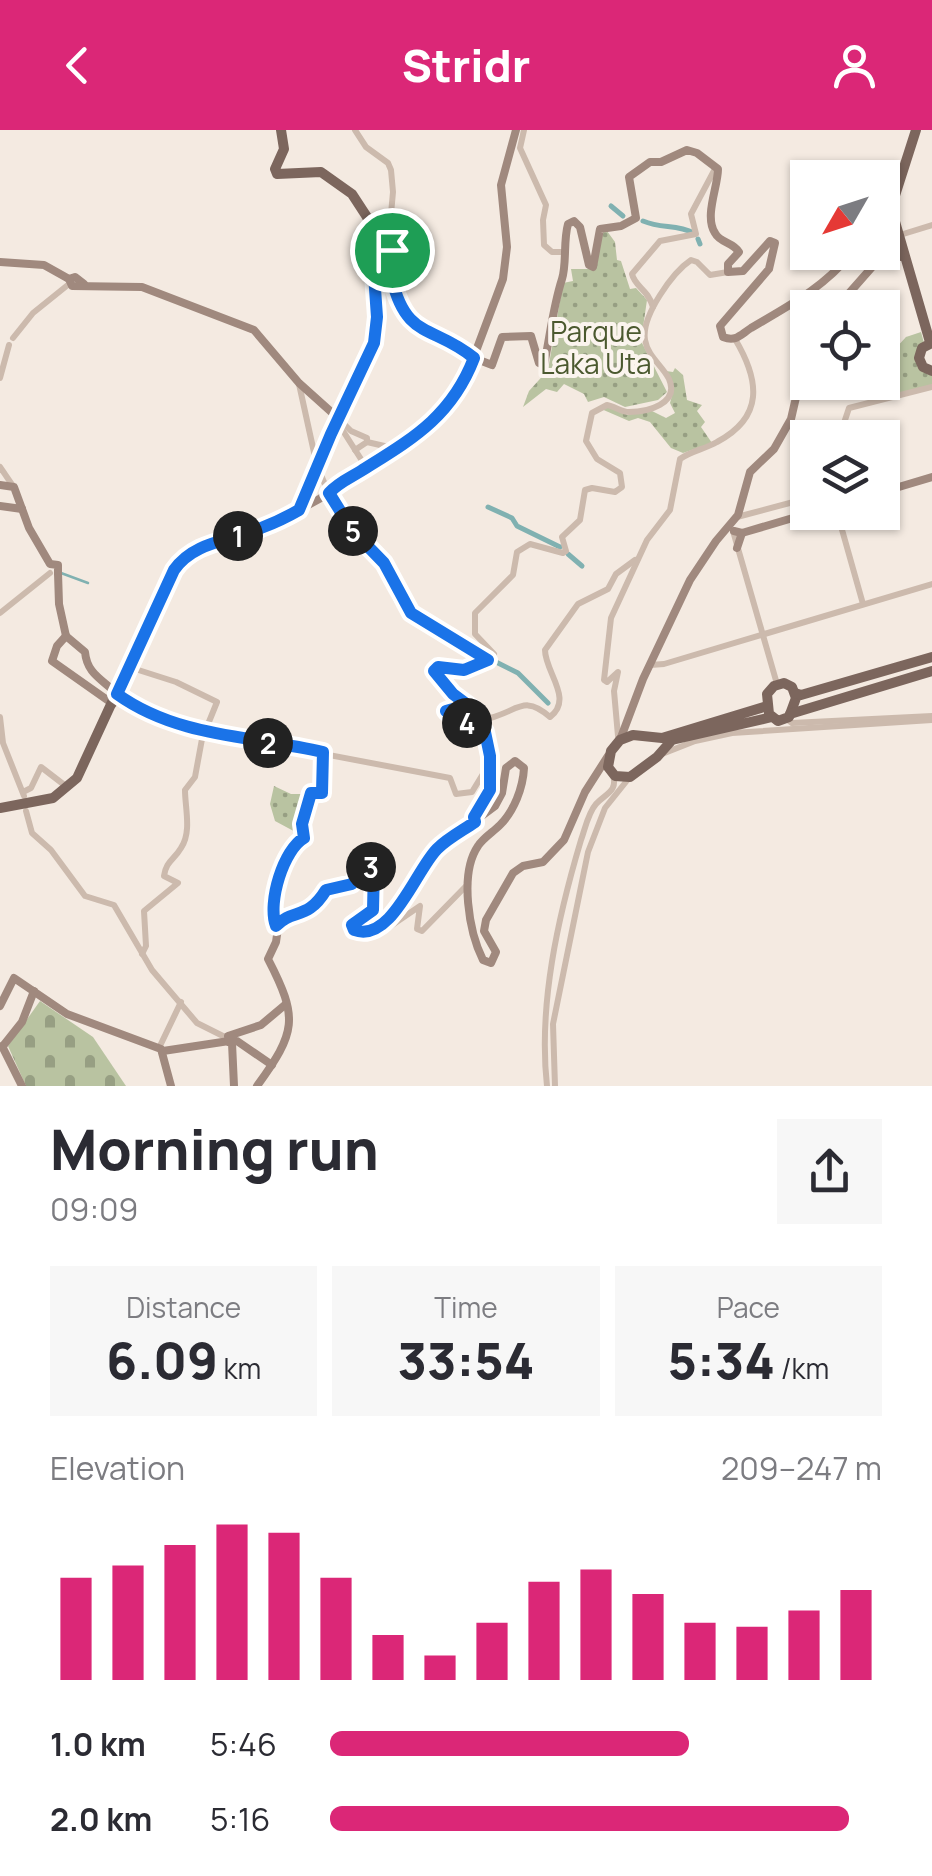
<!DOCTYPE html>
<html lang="en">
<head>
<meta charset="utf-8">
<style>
	:root { --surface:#fff; --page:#f7f7f7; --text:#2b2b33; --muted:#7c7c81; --accent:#db2777 }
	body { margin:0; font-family:Manrope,sans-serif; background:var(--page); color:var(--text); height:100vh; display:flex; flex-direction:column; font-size:38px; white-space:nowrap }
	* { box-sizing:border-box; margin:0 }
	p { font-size:32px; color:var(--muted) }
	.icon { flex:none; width:55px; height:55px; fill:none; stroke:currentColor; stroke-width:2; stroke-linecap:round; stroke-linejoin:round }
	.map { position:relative; height:956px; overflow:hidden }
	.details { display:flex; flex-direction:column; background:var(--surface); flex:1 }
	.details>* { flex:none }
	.needle { width:65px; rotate:231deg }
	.controls { position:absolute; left:790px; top:30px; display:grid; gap:20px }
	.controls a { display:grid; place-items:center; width:110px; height:110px; border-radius:0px; background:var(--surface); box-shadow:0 2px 8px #0004; font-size:50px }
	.pin { position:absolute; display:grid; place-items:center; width:85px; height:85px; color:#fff; margin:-42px; border:5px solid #fff; border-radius:50%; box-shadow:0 2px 10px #0007 }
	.km { position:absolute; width:50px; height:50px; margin:-25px; border-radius:50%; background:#222; color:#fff; font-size:28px; line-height:50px; text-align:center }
	.round { display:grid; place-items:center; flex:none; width:105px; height:105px; border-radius:0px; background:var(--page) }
	.head { display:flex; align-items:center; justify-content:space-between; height:170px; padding:0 50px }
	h1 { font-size:55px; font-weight:800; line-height:75px }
	.stats { display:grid; grid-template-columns:repeat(3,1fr); gap:15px; height:170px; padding:10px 50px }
	.stats div { display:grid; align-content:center; border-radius:0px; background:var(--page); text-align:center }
	.stats b { font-size:50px; font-weight:800 }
	.stats small { font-size:28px; font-weight:400 }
	.stats p { font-size:28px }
	.chart { height:280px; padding:20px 50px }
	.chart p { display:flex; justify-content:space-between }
	.chart svg { width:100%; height:180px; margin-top:10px; stroke:var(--accent); stroke-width:6 }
	ul { padding:0 50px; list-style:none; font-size:32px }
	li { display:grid; grid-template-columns:160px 120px 1fr; align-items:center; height:75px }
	li i { height:25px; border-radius:12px; background:var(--accent) }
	header { display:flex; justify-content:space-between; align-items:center; height:130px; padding:0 50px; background:var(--accent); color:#fff; font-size:45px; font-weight:800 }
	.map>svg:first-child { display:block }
	.green { fill:url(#green-dots) }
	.cemetery { fill:url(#cemetery-stones) }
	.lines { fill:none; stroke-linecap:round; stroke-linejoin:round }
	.stream { stroke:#80b1b1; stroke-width:2.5 }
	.canal { stroke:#80b1b1; stroke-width:5 }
	.tertiary { stroke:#ccbaad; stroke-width:6 }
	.secondary { stroke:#a0897e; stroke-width:8 }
	.primary { stroke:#7c665d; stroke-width:10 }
	.route-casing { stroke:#fff; stroke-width:20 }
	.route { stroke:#1a73e8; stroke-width:12 }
	.labels { text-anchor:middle; stroke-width:8; stroke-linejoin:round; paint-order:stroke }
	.park-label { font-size:28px; fill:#4b592f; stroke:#fbf4ee }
</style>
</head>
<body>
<header><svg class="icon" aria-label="back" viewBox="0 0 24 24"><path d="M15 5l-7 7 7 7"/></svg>Stridr<svg class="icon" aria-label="person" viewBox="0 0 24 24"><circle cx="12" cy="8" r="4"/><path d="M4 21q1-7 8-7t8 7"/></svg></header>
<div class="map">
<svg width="932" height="956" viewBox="0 0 932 956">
	<defs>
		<pattern id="green-dots" width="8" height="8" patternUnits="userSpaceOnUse" patternTransform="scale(2.5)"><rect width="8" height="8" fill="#b9c3a1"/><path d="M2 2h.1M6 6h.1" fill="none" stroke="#979f83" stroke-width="1.8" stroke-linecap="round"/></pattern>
		<pattern id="cemetery-stones" width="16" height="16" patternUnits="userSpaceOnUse" patternTransform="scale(2.5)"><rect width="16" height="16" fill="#b9c3a1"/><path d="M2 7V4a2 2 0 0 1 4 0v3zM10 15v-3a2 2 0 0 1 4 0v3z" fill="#979f83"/></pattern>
	</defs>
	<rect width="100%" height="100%" fill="#f4eae1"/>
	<!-- green -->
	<g class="green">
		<polygon points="607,101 615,112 617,130 621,131 630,159 636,158 647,170 641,211 667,262 658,270 625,277 604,267 588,272 584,264 564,254 557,262 546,259 523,277 529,261 548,240 563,153 573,151 571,139 595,139 603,102"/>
		<polygon points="921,202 924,213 918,221 932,243 932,256 887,269 882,253 883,232 906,207"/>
		<polygon points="675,238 683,245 687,270 702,275 697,281 705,292 701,297 712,313 683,323 671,318 650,292 638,288 629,291 599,278 607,277 628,285 648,279 666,288 675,283 670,273 674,258 666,241 673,242"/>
		<polygon points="274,656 291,664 308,664 301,705 275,691 270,674"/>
	</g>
	<!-- cemetery -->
	<polygon class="cemetery" points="40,871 93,907 126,956 26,956 8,916"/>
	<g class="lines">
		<!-- stream -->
		<polyline class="stream" points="61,443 88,453"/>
		<!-- canal -->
		<g class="canal">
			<polyline points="611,76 623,86"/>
			<path d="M643 91C662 99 676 94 694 103"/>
			<polyline points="698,109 700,114"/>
			<polyline points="488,377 512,388 517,396 560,417"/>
			<polyline points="568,424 582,436"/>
			<polyline points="494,531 518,543 548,573"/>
		</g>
		<!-- tertiary -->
		<g class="tertiary">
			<polyline points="355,0 366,17 388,33 391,40 393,62 388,117 392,121 388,123"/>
			<polyline points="524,0 520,18 546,75 543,90 544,115 552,122 563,122"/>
			<polyline points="900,105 932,95"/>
			<polyline points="387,122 389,149 398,180 404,191 418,202 474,228"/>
			<path d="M653 177C648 159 635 157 632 144L660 111 696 104 691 84 716 37"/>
			<polyline points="403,183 429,202"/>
			<polyline points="13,208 33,183 69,154"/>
			<polyline points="0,248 9,215"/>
			<polyline points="299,254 317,336 344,398 385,433 411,483 488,530"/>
			<polyline points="341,291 351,301 367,308 367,312 355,320"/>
			<polyline points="338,293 366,337"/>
			<polyline points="839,308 849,278 932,257"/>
			<polyline points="367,312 393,318"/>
			<polyline points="0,337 13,356"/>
			<polyline points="837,382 863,474"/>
			<polyline points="805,385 801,366 808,356"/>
			<polyline points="737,387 801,370"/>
			<polyline points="343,388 363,413"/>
			<polyline points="733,401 777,554"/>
			<path d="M383 437C396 481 408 491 447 511 460 518 466 525 482 528"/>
			<polyline points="0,483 50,443"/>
			<path d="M488 530 494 524 475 504V483L513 445 517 422 530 414 563 423 566 421 562 407 580 390 585 360 592 358 615 362 622 357 620 343 597 329 586 311 592 283 607 275C614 276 622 282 629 282 647 282 680 274 669 249 662 235 648 227 645 210 641 186 673 142 691 130L697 132 710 145 728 142"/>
			<polyline points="650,535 664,534 932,454"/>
			<path d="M129 537 176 552 217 572 202 609 195 647 185 660C185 678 192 702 181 718 174 730 166 731 164 746L178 753 144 781 146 816 142 824"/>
			<polyline points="117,565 160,587 208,602 450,648 456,664 472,662 489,634 490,660 474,687 475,692"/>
			<polyline points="446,581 453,579 470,585 477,582 453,564 435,543 435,539 464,540 488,531"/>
			<polyline points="446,581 455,588 485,601 489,634"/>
			<path d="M477 582 490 588C518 581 524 564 550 587 574 569 545 542 545 520L578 474 608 459 616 444 635 430"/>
			<polyline points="0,587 3,613 24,666"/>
			<polyline points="788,590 792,593 932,586"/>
			<path d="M618 606 614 561 618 542 607 552 604 550 611 488 647 410 670 380 680 329C691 321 705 319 717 312 764 287 760 251 735 209"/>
			<polyline points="662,624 695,611 732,603 932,590"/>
			<polyline points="23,662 31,658 41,637 67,657"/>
			<polyline points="26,681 32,703 51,720 85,766 114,775 152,840 197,893 227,908"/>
			<path d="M276 796C268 774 286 717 304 708L302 694 311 663H322L323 622"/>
			<polyline points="374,802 379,804 420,776 417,799 422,801 468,754"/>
			<polyline points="159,918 181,872"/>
			<path d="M547 956C538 875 558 787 581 710 585 699 588 683 596 674 606 663 618 662 613 644"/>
			<polyline points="555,956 553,894 588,722 605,678 629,648"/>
		</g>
		<!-- secondary -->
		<g class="secondary">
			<polyline points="0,132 44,135 69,149 75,147 84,154"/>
			<polyline points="69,149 72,156 142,157 254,200 299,253 338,288"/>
			<polyline points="836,178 888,119 889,113"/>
			<path d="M474 228 492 235 502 207 531 206 539 233 544 235C550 206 553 177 562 149 567 133 563 112 568 94L574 91 580 97 589 135 593 137 600 99 621 96 636 88 629 47 650 32H661L687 20 697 23 718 39C718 57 704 86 715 103 720 113 733 112 739 122L728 134V142L743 141 770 111 775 113 769 139 720 196 723 207C736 212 740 205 751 198 790 175 822 159 853 122"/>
			<polyline points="0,355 14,357 29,398 50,434 58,435 58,443"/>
			<polyline points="882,362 932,347"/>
			<polyline points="0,376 22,379"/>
			<polyline points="299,380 321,368 338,349 368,335 436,289 464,253 503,149 507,117 501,55 516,0"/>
			<polyline points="734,401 742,403 813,382"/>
			<polyline points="737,418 742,403"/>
			<polyline points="58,443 59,474 66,506"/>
			<polyline points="66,506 57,516 52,531 113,574"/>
			<path d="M66 506 85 522C87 544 102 549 117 564"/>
			<polyline points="620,610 643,549 690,450 716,411 738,385 750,342 774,319 791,289 808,215"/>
			<polyline points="0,876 14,848 67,884 161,919 171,956"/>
			<polyline points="232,913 234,956"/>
			<polyline points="2,916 22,956"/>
			<polyline points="3,916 22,892 34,861"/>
			<polyline points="163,921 229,911"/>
			<polyline points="272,935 237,911 229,912 228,906 261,895 286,874"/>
			<path d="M257 956C296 902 299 889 268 829L276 812 279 791C301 783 313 780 326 759L352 754 360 742 374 737 373 780 352 795 356 802H374L415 756 436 720 495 676 502 663 506 638 515 631 524 638C523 658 514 681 500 695 493 702 483 708 478 716 459 744 469 802 483 830L491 833 496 822 484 801 486 790 513 743 523 736 543 732 564 710 585 662 608 626"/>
		</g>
		<!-- primary -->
		<g class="primary">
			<polyline points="916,0 891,78 930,212"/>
			<polyline points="882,97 900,126"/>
			<polyline points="932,213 922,218 919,228 923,237 932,241"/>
			<polygon points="784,553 792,557 796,568 789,587 778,591 769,584 767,564 774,556"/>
			<polyline points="795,563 801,565 932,527"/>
			<polyline points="767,576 662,608 633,605 620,610 611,621 608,637 615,646 630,647 657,627 672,610 772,587"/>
			<polyline points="790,584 932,541"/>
			<path d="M0 678 53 668 77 648 173 440C194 411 231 411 261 398 274 393 287 387 299 380L338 288 373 218 376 202 372 105 367 87 352 64 321 42 277 44 275 39 284 19 281 0"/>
		</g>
	</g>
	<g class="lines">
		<defs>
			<path id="route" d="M372 116 391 119C388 128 390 138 392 149 406 210 434 195 474 228 451 288 410 310 361 341 348 349 339 352 329 363L352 400 384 433 411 483 488 530 464 540 438 537 434 541 453 564 477 582 470 585 453 579 446 581 456 590 485 602 490 626V660L474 687 475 692C462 701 448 708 437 719 416 740 391 814 354 800L352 795 373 780 374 737 360 742 352 754 326 760C307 791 293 778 276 796 267 772 284 719 304 708L302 694 311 663H322L323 622C254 606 178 608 117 564L174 440C194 411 231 411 261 398 274 393 287 387 299 380L331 304 374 213 377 187Z"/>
		</defs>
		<!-- route casing -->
		<use href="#route" class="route-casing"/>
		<!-- route -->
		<use href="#route" class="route"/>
	</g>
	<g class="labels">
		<!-- park labels -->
		<g class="park-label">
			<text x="596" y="212">Parque<tspan x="596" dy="32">Laka Uta</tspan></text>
		</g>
	</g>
</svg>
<div class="controls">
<a><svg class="needle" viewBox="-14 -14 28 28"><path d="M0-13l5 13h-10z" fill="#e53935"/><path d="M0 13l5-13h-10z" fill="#7c7c81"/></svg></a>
<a><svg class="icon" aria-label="locate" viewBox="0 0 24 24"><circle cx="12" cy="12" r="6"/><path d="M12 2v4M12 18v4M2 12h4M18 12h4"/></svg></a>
<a><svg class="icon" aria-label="layers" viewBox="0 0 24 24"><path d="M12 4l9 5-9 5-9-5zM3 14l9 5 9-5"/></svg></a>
</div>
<div class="pin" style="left:392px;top:120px;background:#1e9e55"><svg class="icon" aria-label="arrive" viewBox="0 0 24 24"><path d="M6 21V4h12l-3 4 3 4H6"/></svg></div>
<b class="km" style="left:238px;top:406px">1</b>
<b class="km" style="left:268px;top:613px">2</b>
<b class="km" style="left:371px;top:737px">3</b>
<b class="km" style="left:467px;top:593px">4</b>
<b class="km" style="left:353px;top:401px">5</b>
</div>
<section class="details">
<div class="head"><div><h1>Morning run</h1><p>09:09</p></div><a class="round"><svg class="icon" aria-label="share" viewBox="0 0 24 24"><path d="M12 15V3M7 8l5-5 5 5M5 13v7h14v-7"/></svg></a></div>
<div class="stats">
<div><p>Distance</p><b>6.09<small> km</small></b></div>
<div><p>Time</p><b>33:54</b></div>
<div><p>Pace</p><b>5:34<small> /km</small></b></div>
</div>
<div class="chart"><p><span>Elevation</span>209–247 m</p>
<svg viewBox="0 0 160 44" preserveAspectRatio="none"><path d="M5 44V19M15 44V16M25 44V11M35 44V6M45 44V8M55 44V19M65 44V33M75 44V38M85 44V30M95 44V20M105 44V17M115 44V23M125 44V30M135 44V31M145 44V27M155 44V22"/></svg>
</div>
<ul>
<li><b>1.0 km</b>5:46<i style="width:65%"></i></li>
<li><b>2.0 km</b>5:16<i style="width:94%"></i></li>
</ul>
</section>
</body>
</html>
